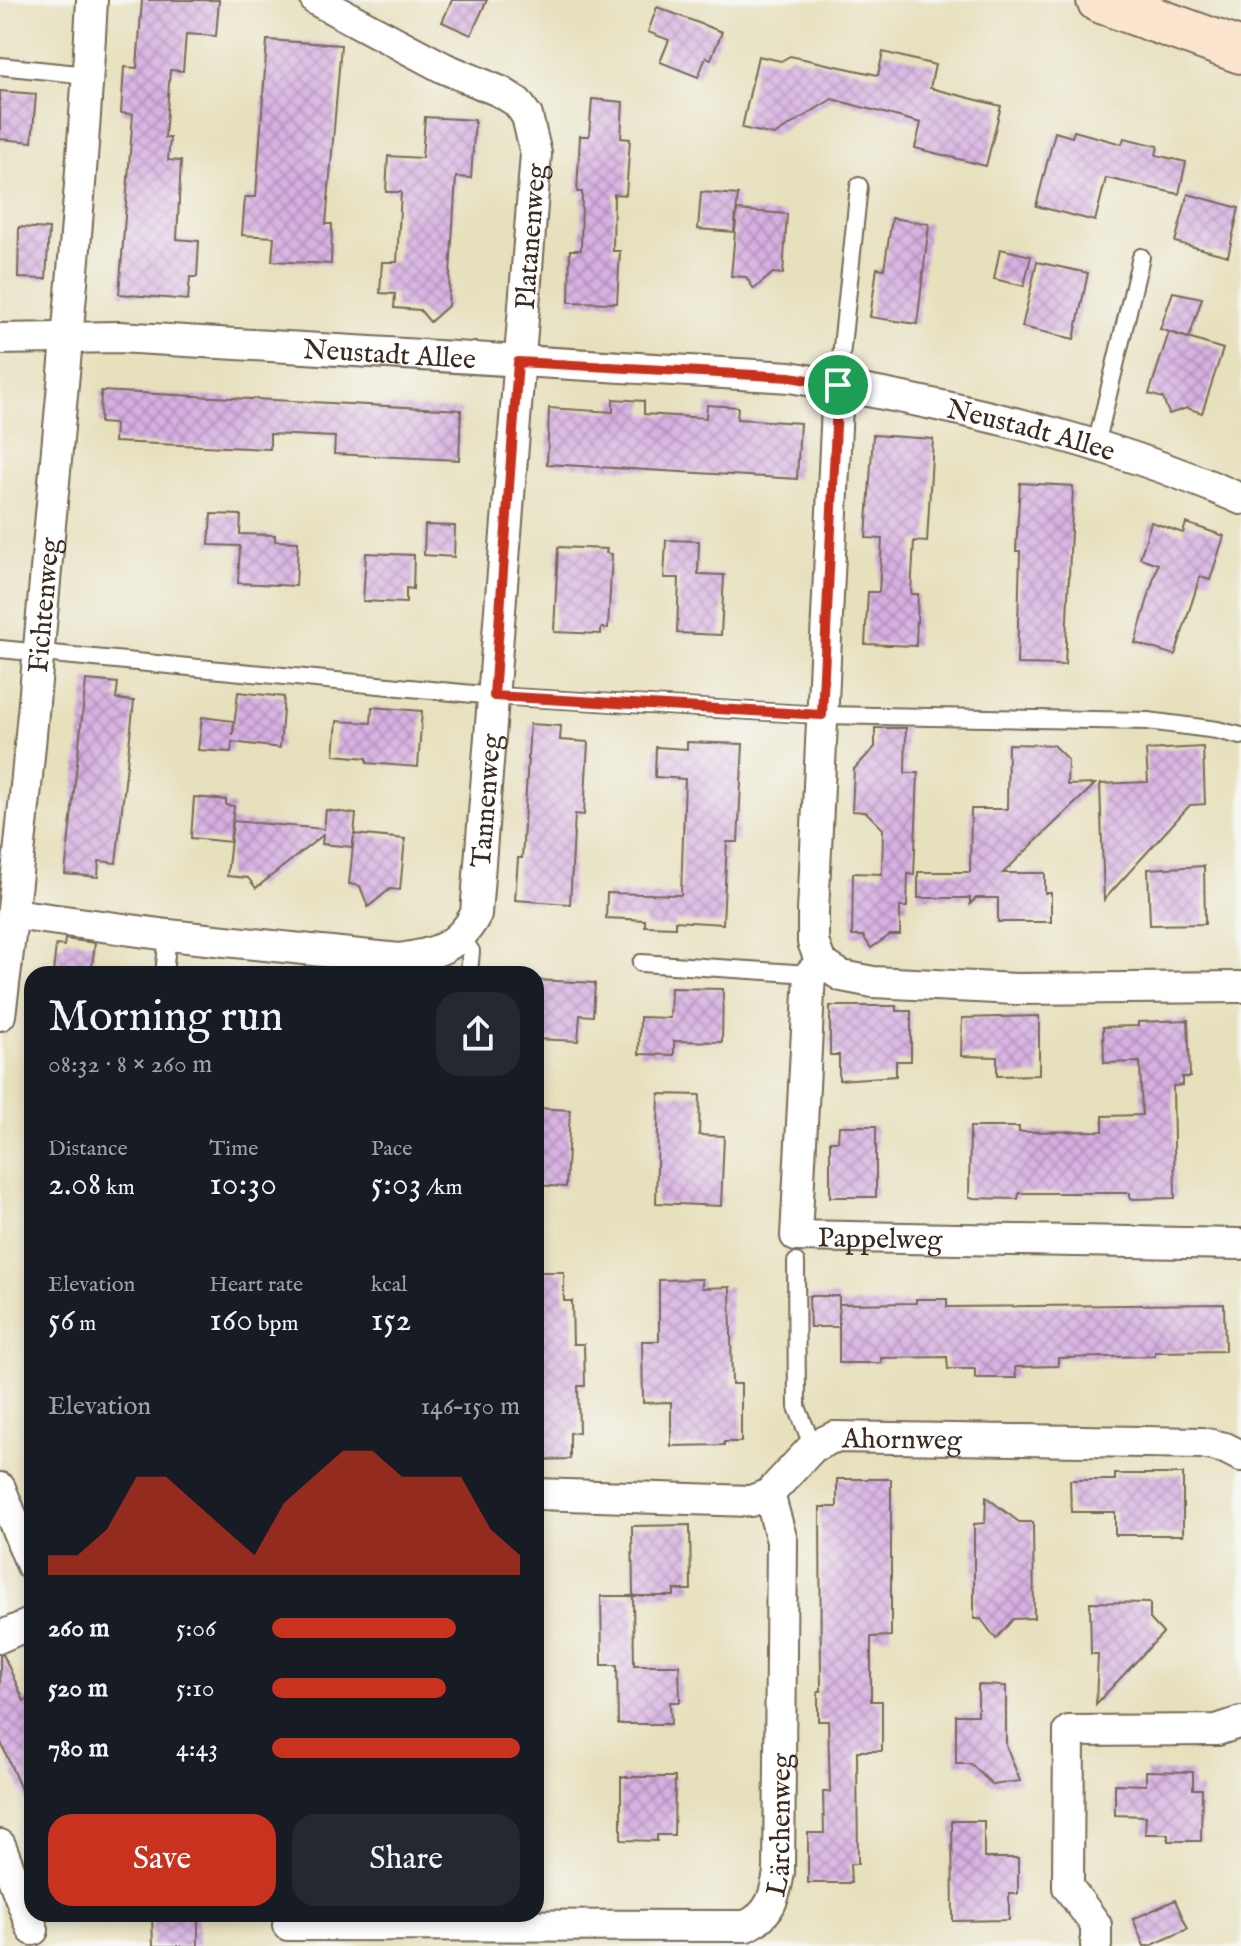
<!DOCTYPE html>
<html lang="en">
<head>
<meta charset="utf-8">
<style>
	:root { --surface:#171b24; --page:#242831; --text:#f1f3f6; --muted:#9ea1a6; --accent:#c8321e }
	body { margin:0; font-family:"IM FELL English",serif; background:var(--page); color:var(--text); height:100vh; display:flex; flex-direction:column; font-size:30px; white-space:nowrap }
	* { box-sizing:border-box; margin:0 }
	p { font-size:26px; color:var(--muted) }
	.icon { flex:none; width:44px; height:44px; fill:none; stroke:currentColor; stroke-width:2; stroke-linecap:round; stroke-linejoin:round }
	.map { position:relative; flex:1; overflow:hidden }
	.sheet { position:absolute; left:24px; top:966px; width:520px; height:956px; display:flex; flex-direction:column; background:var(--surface); border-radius:24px; box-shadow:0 4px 12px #0003 }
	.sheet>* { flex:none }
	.pin { position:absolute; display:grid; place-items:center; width:68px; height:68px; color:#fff; margin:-34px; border:4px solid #fff; border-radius:50%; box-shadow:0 2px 8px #0007 }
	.round { display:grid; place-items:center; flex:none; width:84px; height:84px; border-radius:24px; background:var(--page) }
	.overview { display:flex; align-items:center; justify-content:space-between; height:136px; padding:0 24px }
	h1 { font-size:44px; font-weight:600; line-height:60px }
	.metrics { display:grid; grid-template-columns:repeat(3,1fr); gap:12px; height:136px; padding:8px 24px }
	.metrics div { display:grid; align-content:center }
	.metrics b { font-size:34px; font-weight:600 }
	.metrics small { font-size:22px; font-weight:400 }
	.metrics p { font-size:22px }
	.chart { height:224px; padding:16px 24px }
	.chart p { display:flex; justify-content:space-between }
	.chart svg { width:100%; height:144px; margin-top:8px; fill:var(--accent); opacity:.7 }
	.action { display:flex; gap:16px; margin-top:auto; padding:16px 24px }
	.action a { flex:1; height:92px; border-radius:24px; background:var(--accent); color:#fff; font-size:32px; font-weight:600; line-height:92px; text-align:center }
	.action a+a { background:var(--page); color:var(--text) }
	ul { padding:0 24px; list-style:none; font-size:26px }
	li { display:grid; grid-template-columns:128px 96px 1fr; align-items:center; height:60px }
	li i { height:20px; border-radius:10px; background:var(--accent) }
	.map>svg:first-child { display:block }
	.building { fill:url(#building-cross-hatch) }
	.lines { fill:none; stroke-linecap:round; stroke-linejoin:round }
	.lane-casing { stroke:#776a56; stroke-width:20 }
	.street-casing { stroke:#776a56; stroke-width:34 }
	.secondary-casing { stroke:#776a56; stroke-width:48 }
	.lane { stroke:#fff; stroke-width:16 }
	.street { stroke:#fff; stroke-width:30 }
	.secondary { stroke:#fce5cf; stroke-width:44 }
	.route-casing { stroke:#fff; stroke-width:16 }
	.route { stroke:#c8321e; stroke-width:10 }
	.labels { text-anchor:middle; stroke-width:6; stroke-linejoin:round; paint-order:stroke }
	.street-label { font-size:28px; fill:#3b2a1e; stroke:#f6f6f2 }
</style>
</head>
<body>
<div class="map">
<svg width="1241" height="1946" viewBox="0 0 1241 1946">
	<defs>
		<pattern id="building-cross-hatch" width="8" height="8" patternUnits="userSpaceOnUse" patternTransform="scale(2)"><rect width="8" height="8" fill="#d7b0e2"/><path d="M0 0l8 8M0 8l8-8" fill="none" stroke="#b08fb7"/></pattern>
	</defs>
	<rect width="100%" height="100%" fill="#f6f6f2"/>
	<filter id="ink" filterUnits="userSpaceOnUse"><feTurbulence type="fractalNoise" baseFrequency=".0125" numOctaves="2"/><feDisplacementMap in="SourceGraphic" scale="16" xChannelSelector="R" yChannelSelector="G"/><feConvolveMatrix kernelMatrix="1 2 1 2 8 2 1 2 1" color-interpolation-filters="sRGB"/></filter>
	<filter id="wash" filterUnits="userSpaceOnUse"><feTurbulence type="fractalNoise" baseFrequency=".006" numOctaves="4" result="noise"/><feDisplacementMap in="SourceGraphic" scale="32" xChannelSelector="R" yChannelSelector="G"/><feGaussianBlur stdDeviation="1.8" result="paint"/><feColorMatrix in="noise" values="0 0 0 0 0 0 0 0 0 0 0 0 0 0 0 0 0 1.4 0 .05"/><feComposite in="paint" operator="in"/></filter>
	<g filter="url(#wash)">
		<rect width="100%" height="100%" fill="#e7e0bd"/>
		<g id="blocks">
			<!-- building -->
			<g class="building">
				<polygon points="142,0 219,0 216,36 186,34 183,71 170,70 165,138 170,138 168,160 181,161 177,239 199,241 197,277 190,277 188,300 119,294 133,114 121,113 124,67 137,68"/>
				<polygon points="452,0 487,0 471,35 442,22"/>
				<polygon points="657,7 722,32 711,59 706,57 698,77 660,62 669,40 648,32"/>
				<polygon points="267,40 341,45 326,224 332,224 331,264 272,261 274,237 242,235 245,197 256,197"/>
				<polygon points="883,52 935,65 930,88 1001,106 986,166 915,148 921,123 832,99 774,135 742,128 758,56 781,61 790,56 878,75"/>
				<polygon points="0,91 36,94 32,142 0,139"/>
				<polygon points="592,99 623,102 621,138 630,139 626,195 614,194 613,251 620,251 617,303 569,302 570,250 581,250 582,192 577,192 580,136 589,136"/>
				<polygon points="425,117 475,120 471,178 456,177 448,306 430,322 420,310 394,308 395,294 380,293 382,262 397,262 401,192 386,192 388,156 422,158"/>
				<polygon points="1074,131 1122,144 1124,138 1158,146 1156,155 1186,162 1179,194 1106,178 1095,221 1036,206 1055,132 1072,137"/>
				<polygon points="701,192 738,195 734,232 698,229"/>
				<polygon points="1188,194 1239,208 1228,256 1175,242"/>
				<polygon points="737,210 787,214 783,274 773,273 754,289 746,277 731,276"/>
				<polygon points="892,218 929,224 917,324 870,317 877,268 884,269"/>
				<polygon points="19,227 49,229 46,279 18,278"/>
				<polygon points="1000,249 1031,256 1024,286 994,279"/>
				<polygon points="1037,262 1088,273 1074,339 1022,327"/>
				<polygon points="1173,292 1202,298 1189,338 1160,329"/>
				<polygon points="1169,332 1223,349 1202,413 1187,408 1169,414 1163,398 1149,394"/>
				<polygon points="101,391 461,410 459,460 334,454 335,437 270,434 270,449 114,442 115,424 100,423"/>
				<polygon points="613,399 644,401 644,414 706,418 707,405 738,407 737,419 800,423 797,479 547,464 549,408 613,412"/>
				<polygon points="873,435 933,439 927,542 914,541 911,594 918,594 916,646 865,644 868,592 879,592 882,539 866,538"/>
				<polygon points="1020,483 1073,486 1065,665 1017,664 1020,551 1016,551"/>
				<polygon points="211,514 241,515 240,534 275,535 275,541 298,542 296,586 238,583 240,546 209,545"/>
				<polygon points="1151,522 1183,533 1186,523 1224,536 1210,580 1200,577 1175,655 1135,643 1158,564 1140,558"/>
				<polygon points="425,525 455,526 454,557 424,555"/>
				<polygon points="666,540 699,541 698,574 724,575 721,635 677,633 679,578 664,578"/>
				<polygon points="558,547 607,549 606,553 612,554 608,628 601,628 601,634 554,632"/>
				<polygon points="366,553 414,555 413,589 406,588 406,603 363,601"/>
				<polygon points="86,680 118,683 116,699 134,701 116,863 99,861 98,877 65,874"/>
				<polygon points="238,692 284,697 280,748 232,742 231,752 198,750 202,717 234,721 233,735"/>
				<polygon points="372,707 422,711 418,767 367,763 367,758 334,755 337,721 371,723"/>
				<polygon points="530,724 561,726 560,740 588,742 584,815 575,814 570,904 515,900 518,858 522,858"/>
				<polygon points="875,728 906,728 905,773 918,773 914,875 908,874 907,907 900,907 900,935 890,935 871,948 863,936 852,936 853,873 882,874 883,829 866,812 852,811 854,769 875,747"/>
				<polygon points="687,742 743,744 738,842 727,842 723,924 675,921 675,927 645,926 645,920 606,918 607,893 681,895 685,779 655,777 656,747 687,749"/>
				<polygon points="1008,744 1053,745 1068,760 1067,785 1095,784 1003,873 1045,873 1045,893 1051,893 1051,922 998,922 998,898 976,898 970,904 970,898 918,898 918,872 970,872 971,809 1007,809"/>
				<polygon points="1203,747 1205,804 1190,805 1104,900 1100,784 1148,782 1146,750"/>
				<polygon points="194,797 226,800 226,805 234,806 230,842 191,838"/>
				<polygon points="326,810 356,814 354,834 405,839 400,890 390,889 368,907 360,886 349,884 354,836 352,847 322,844 323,835 256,888 248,878 227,876 233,821 324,829"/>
				<polygon points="1204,866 1205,924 1150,925 1148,869"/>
				<polygon points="65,939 95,943 91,974 53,974 56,945 64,946"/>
				<polygon points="536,980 595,983 593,1016 580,1015 578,1041 536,1039"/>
				<polygon points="671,988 723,989 722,1042 674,1041 674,1055 639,1054 640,1017 670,1018"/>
				<polygon points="830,1006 896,1006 896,1011 911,1011 911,1061 896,1061 896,1076 839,1080 839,1055 830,1055"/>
				<polygon points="1039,1016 1039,1075 997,1076 997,1057 961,1056 962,1018"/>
				<polygon points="1188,1020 1190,1077 1182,1077 1182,1085 1173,1086 1175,1198 1130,1199 1130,1193 1019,1193 1018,1199 969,1198 970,1127 1019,1127 1019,1132 1103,1131 1103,1116 1142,1115 1140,1062 1104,1063 1103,1027 1138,1026 1138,1022"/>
				<polygon points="659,1094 700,1095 699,1135 724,1136 721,1206 656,1203"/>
				<polygon points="536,1108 570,1110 566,1187 536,1185"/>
				<polygon points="839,1126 876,1126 876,1197 830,1197 830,1141 838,1141"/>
				<polygon points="536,1272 564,1272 564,1301 572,1301 573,1344 584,1344 585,1386 578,1386 579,1432 570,1433 570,1459 536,1460"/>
				<polygon points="702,1279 702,1288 730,1287 732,1384 741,1384 741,1442 724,1442 724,1445 671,1446 671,1402 643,1403 642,1341 659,1341 659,1280"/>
				<polygon points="809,1296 839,1296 839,1327 810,1327"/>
				<polygon points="916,1299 947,1299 947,1307 1224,1304 1225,1351 1155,1352 1155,1356 1058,1358 1058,1366 1015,1367 1016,1378 975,1378 975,1369 948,1369 947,1357 881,1358 881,1363 839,1363 839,1304 916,1303"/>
				<polygon points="1115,1474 1183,1474 1183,1535 1115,1535 1115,1512 1071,1512 1070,1480 1115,1480"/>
				<polygon points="837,1479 891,1479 891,1636 871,1637 871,1701 882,1701 882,1751 857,1751 858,1864 850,1864 851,1883 808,1883 808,1833 824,1833 823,1792 830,1792 828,1721 818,1721 818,1691 821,1691 820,1507 837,1507"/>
				<polygon points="986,1497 1019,1522 1033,1522 1034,1618 1013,1619 996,1639 981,1619 974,1619 974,1524 985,1523"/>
				<polygon points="690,1525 691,1590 674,1590 674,1596 633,1596 634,1665 679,1665 680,1702 670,1702 671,1724 618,1724 617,1665 602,1665 601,1596 633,1596 632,1526"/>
				<polygon points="1090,1602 1150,1603 1150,1619 1163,1633 1096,1704 1098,1654 1091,1654"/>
				<polygon points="3,1654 24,1701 32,1697 32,1816 0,1740 0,1655"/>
				<polygon points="978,1685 1006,1686 1006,1745 1020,1781 993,1785 971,1764 956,1764 956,1715 978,1715"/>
				<polygon points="1146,1771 1193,1772 1193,1789 1202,1789 1201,1841 1168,1841 1168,1834 1145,1834 1146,1816 1115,1815 1115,1784 1146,1785"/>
				<polygon points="621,1777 675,1777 674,1835 657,1835 657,1841 621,1840"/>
				<polygon points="952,1821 984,1821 984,1858 1018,1858 1018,1894 1009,1894 1009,1920 953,1921"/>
				<polygon points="1175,1900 1188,1929 1150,1946 1144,1946 1133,1919"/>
				<polygon points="152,1914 198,1914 198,1946 153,1946"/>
			</g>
		</g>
	</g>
	<g filter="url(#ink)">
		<use href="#blocks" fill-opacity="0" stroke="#776a56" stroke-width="2"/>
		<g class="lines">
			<defs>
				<g id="lane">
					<polyline points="0,66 88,75"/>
					<polyline points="838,385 859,186"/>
					<polyline points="1096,445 1141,257"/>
					<polyline points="0,649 494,696 822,715 1148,721 1217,730 1241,736"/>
					<polyline points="461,937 471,951 469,974"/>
					<polyline points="641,963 810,974"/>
					<polyline points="164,974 168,935"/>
					<polyline points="796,1262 797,1407 813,1447"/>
				</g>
				<g id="street">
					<path id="s1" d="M0 339 119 337 790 377C942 403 1099 436 1241 499"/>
					<polyline points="838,385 813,912 813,942 821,963 842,976 873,982 1016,989 1241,987"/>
					<path id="s2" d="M13 914 168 935 399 959C435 954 458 948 476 914L536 154 527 116 517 102 501 92 444 68 316 0"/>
					<path id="s3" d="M821 963 810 974 796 1236 1241 1244"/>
					<path id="s4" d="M0 1015C22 849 36 681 51 514 67 343 83 172 92 0"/>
					<polyline points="0,1488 32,1566"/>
					<path id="s5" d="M536 1494 751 1501 769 1494 813 1447 834 1437 1202 1443 1225 1448 1241 1456"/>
					<polyline points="0,1637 32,1623"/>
					<polyline points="0,1845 33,1930"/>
					<path id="s6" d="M288 1925 746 1926C770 1915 775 1897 779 1872L782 1541 769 1494"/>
					<polyline points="1096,1946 1096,1925 1068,1887 1069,1731 1217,1730 1241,1722"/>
				</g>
				<polyline id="secondary" points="1099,0 1241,51"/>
			</defs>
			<!-- lane casing -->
			<use href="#lane" class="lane-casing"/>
			<!-- street casing -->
			<use href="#street" class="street-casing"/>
			<!-- secondary casing -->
			<use href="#secondary" class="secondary-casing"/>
			<!-- lane -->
			<use href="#lane" class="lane"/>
			<!-- street -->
			<use href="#street" class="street"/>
			<!-- secondary -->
			<use href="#secondary" class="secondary"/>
		</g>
	</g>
	<g class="lines" filter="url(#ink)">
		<defs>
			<polygon id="route" points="518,362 790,377 838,385 822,715 494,696"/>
		</defs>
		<!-- route casing -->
		<use href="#route" class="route-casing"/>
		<!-- route -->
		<use href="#route" class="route"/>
	</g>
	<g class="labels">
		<!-- street labels -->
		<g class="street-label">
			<text dy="10" stroke="none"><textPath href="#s2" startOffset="1162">Platanenweg</textPath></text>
			<text dy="10" stroke="none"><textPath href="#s1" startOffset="390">Neustadt Allee</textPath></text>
			<text dy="10" stroke="none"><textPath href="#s1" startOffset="1038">Neustadt Allee</textPath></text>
			<text dy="10" stroke="none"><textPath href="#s4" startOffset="412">Fichtenweg</textPath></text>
			<text dy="10" stroke="none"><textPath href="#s2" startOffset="596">Tannenweg</textPath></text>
			<text dy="10" stroke="none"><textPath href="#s3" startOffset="362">Pappelweg</textPath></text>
			<text dy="10" stroke="none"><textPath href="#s5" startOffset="390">Ahornweg</textPath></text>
			<text dy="10" stroke="none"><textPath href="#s6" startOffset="572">Lärchenweg</textPath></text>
		</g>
	</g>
</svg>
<div class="pin" style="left:838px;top:385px;background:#1e9e55"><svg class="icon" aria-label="arrive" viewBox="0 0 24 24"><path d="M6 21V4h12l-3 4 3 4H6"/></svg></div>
<section class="sheet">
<div class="overview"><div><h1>Morning run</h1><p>08:32 · 8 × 260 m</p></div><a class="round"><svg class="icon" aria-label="share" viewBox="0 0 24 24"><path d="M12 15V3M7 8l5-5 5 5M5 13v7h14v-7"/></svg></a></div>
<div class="metrics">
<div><p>Distance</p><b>2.08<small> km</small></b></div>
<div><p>Time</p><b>10:30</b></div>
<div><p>Pace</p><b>5:03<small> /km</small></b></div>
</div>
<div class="metrics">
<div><p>Elevation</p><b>56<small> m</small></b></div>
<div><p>Heart rate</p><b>160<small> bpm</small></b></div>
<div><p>kcal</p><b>152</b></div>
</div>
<div class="chart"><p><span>Elevation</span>146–150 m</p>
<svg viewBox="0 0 160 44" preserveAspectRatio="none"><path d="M0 44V38L10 38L20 30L30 14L40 14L50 22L60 30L70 38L80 22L90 14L100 6L110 6L120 14L130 14L140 14L150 30L160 38V44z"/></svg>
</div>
<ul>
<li><b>260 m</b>5:06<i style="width:74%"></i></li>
<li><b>520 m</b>5:10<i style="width:70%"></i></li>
<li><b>780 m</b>4:43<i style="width:100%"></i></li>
</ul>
<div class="action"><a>Save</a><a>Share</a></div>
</section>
</div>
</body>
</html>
